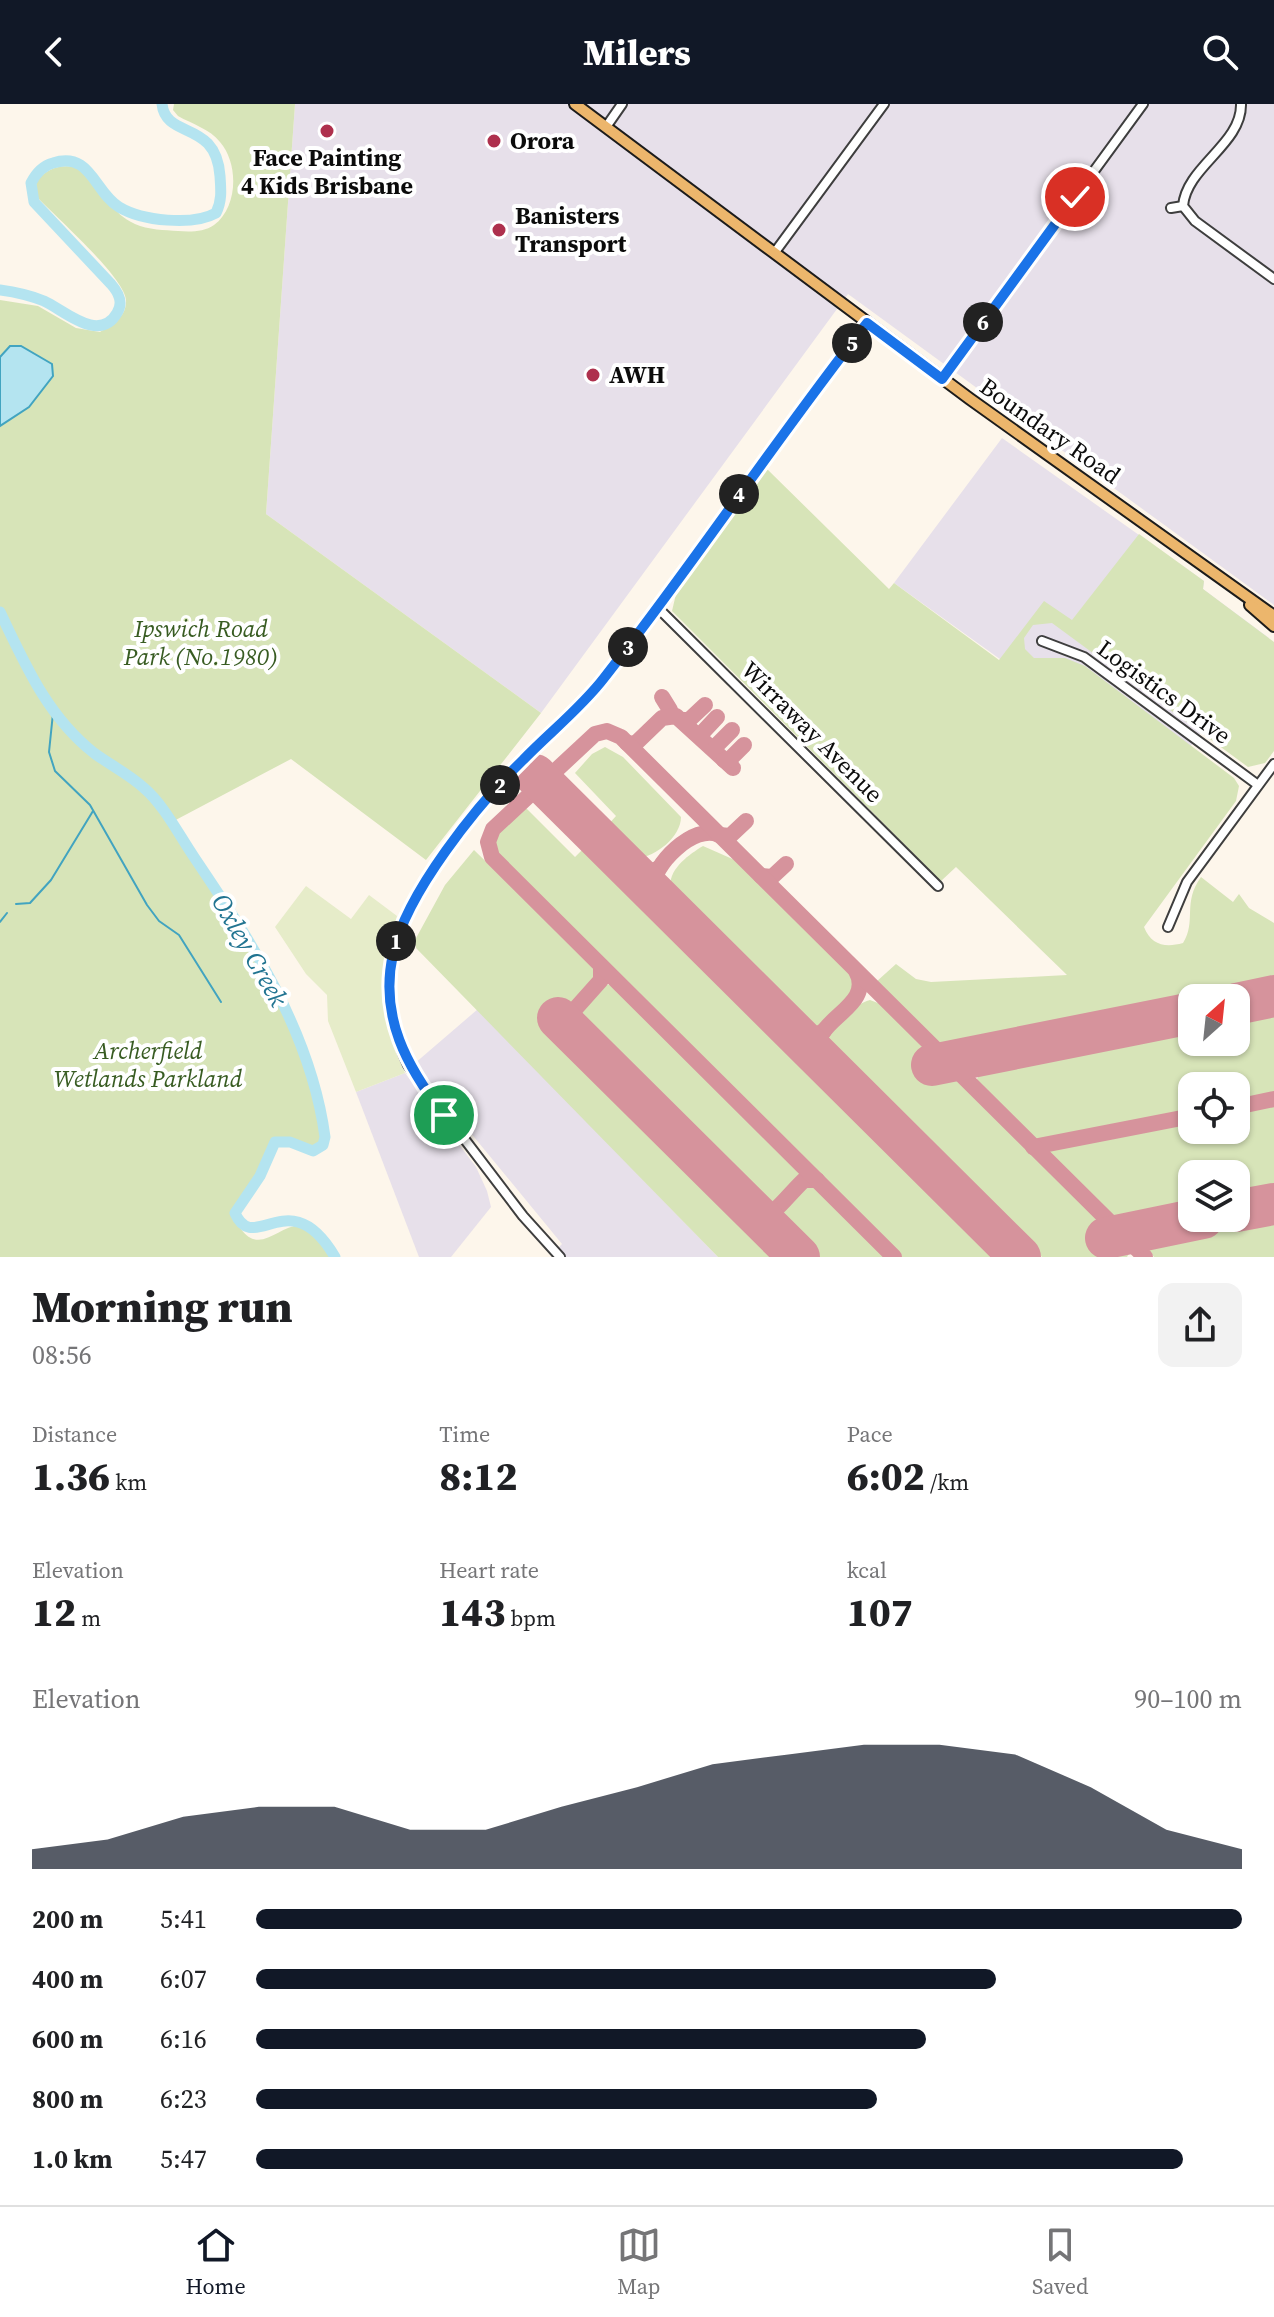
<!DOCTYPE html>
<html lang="en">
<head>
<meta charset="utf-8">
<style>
	:root { --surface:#fff; --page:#f2f2f2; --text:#202124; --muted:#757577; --line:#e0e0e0; --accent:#111827 }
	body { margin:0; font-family:"Source Serif 4",serif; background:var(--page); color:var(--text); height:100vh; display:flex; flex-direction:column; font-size:30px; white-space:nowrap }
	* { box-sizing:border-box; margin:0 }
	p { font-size:26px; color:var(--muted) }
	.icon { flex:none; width:44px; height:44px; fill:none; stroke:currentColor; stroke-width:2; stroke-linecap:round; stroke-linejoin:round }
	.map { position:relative; height:1153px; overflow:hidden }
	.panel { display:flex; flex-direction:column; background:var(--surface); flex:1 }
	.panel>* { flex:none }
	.needle { width:52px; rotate:27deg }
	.buttons { position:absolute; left:1178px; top:880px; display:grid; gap:16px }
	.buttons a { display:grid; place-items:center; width:72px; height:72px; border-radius:16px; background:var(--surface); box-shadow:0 2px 6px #0004; font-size:40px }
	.pin { position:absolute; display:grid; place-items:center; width:68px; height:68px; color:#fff; margin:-34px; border:4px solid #fff; border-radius:50%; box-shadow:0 2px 8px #0007 }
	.km { position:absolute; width:40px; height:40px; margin:-20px; border-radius:50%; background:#222; color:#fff; font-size:22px; line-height:40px; text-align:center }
	.round { display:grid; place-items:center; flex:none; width:84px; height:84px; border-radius:16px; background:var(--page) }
	.overview { display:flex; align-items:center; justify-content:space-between; height:136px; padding:0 32px }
	h1 { font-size:44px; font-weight:800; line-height:60px }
	.stats { display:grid; grid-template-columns:repeat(3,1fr); gap:12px; height:136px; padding:8px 32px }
	.stats div { display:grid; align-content:center }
	.stats b { font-size:40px; font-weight:800 }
	.stats small { font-size:22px; font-weight:400 }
	.stats p { font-size:22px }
	.chart { height:224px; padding:16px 32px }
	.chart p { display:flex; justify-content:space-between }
	.chart svg { width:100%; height:144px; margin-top:8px; fill:var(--accent); opacity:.7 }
	ul { padding:0 32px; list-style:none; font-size:26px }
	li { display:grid; grid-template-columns:128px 96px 1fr; align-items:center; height:60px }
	li i { height:20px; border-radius:10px; background:var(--accent) }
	header { display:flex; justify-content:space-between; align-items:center; height:104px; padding:0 32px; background:var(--accent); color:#fff; font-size:36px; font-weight:800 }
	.tabs { display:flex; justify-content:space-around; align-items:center; height:112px; border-top:2px solid var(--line); background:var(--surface); font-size:22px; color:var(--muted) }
	.tabs a { display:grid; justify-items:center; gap:4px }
	.tabs .on { color:var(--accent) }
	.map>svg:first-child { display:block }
	.industrial { fill:#e7e0ea }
	.green { fill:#d7e4b8; fill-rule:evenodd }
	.pitch { fill:#e6ecc9 }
	.water { fill:#b4e4f0; stroke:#42a4c0; stroke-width:2 }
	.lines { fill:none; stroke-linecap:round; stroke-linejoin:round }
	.stream { stroke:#42a4c0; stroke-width:2 }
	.river { stroke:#b4e4f0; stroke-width:11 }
	.taxiway { stroke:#d6939c; stroke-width:16 }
	.runway { stroke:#d6939c; stroke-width:42 }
	.minor-casing { stroke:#3e3e3e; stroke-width:12 }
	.major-casing { stroke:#1c1c1c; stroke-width:14 }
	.minor { stroke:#fff; stroke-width:8 }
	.major { stroke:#ecb66c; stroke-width:10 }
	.route-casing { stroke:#fff; stroke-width:16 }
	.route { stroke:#1a73e8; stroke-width:10 }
	.poi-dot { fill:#ae304d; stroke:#fff; stroke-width:3 }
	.labels { text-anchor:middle; stroke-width:8; stroke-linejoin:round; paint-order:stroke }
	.poi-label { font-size:24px; font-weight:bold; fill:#0b0b0b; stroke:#fff; text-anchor:start }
	.street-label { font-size:24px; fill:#0b0b0b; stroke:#fff }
	.park-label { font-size:24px; font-style:italic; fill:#385c22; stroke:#fff }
	.water-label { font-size:26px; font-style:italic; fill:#217491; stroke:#fff }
</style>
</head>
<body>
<header><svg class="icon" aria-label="back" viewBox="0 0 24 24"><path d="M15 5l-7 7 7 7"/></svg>Milers<svg class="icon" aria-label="search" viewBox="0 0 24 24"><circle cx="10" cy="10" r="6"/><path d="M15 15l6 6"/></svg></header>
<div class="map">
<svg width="1274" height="1153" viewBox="0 0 1274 1153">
	<rect width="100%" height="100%" fill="#fdf6eb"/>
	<!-- industrial -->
	<g class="industrial">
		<polygon points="295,0 1274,0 1274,501 848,190 541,609 266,410"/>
		<polygon points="1002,334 1204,477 1203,485 1269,534 1167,675 894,479"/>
		<polygon points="478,905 718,1153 566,1153 557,1145 562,1140 414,960"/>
		<polygon points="405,969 476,1063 487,1087 491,1103 451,1153 419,1153 356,988"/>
	</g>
	<!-- green -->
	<g class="green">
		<path d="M174 0H295L266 410 541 609 426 756 291 655 170 719C231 808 291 893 318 999 322 1014 330 1032 319 1045 303 1049 291 1033 275 1039L253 1084 238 1101C235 1110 235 1117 241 1125 261 1153 281 1117 304 1122 319 1125 328 1141 335 1153H0V196L38 202 76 224 100 228C112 221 127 213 126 196 125 174 55 112 37 93L36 78C47 61 75 56 89 72 106 90 111 109 135 120 148 126 165 126 178 127 190 128 204 128 214 121 238 103 239 60 220 38 210 25 192 20 178 12L173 6Z"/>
		<path d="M767 365 889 485 894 479 999 556 1044 497 1072 516 1139 430 1204 477 1203 485 1274 538V647L1265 659 1248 663 1052 519 1033 521 1024 534 1025 545 1034 554H1065L1085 562 1234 674 1239 682 1236 697 1144 823C1151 841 1165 844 1183 839 1197 817 1182 799 1201 773L1233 798 1239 790 1249 804 1274 819V1153H1154L1149 1147 1154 1139 1193 1131 1187 1102 1118 1116 1114 1114 976 977 981 967 1018 959 1012 930 941 942 876 878 896 860 916 875 931 878 1067 871 956 763 941 777 672 507 676 490ZM1192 894H1236V938H1192ZM1192 982H1236V1026H1192ZM1192 1070H1236V1114H1192Z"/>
		<path d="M605 643 623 653 681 713C681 733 655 753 638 754L607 722 616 712 575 669 592 650Z"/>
		<path d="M524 702 575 753 585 743 999 1153H901L498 754C485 733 507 713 524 702Z"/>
		<path d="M703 742 737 757 853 873 852 890 819 924 811 925 671 786C666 767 688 751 703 742Z"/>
		<polygon points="474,746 597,866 594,877 547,924 609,985 620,988 786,1153 718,1153 416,844 415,836 445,781"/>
		<polygon points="606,880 613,882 801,1067 800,1074 771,1104 761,1103 632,974 629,964 580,914 581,903"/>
		<path d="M870 896 883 901 927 946 934 977 955 973 1102 1119 1108 1148 1128 1144 1131 1146 1127 1153H1042L826 939C830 923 854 900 870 896Z"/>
		<polygon points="812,1080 814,1081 887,1153 812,1153 776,1114 805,1081"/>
	</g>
	<!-- pitch -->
	<path class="pitch" d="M306 782 351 815 369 791 397 812C379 872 378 911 405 969L356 988 328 917 327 891 306 870 275 823Z"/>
	<!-- water -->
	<polygon class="water" points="10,242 21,242 52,260 53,272 29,303 0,322 0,253"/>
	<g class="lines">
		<!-- stream -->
		<g class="stream">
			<polyline points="53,609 49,648 55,667 90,701 147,801 159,817 179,831 221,898"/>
			<polyline points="16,800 30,799 51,776 93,707"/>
			<polyline points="0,818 7,809"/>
		</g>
		<!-- river -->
		<g class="river">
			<path d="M0 186C15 188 29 191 44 197 64 206 99 240 117 209 124 198 118 188 111 180L34 98 31 79C36 69 42 62 53 59 91 47 94 88 119 103 142 117 193 122 216 109 222 97 221 86 220 72 216 15 166 36 162 0"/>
			<path d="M0 508C25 560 47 612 94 649 110 661 129 670 144 684 164 701 179 731 194 753 252 839 311 928 325 1033L323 1041 313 1047 290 1038H275L260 1072 235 1109C254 1153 290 1076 335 1153"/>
		</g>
		<!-- taxiway -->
		<g class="taxiway">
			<polyline points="662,593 670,606 667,612"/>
			<polyline points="683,616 689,616 705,601"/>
			<polyline points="702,634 702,629 717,613"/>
			<polyline points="627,639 635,640 662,614 676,612 733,664"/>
			<polyline points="716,647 716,642 732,626"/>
			<polyline points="724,656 729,656 744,641"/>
			<polyline points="532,686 547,686 587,723"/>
			<path d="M594 730C611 746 633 780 659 764"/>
			<polyline points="719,731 730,732 746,717"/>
			<polyline points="761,772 772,773 786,760"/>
			<path d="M700 835C687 822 658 802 654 783 650 763 695 718 719 731"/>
			<path d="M856 867C877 905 803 917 821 953 830 970 852 985 865 999"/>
			<path d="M752 887C770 904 797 945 824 927"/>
			<polyline points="590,946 570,924 568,913 601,876 601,862"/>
			<polyline points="1236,1003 1274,995"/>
			<polyline points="1033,1043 1192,1012"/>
			<path d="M733 1087C773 1125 770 1109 804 1076H817"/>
			<polyline points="774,1107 772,1124 794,1148"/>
			<polyline points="894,1153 492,753 488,738 493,725 595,630 607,627 621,633 1145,1153"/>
			<polyline points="1020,1153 1021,1153"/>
		</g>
		<!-- runway -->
		<g class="runway">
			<polyline points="535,671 1020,1153"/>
			<polyline points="1236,900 1274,892"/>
			<polyline points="558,914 799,1153"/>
			<polyline points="932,961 1192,909"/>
			<polyline points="1236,1107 1274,1100"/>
			<polyline points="1106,1134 1203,1114"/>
		</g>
		<defs>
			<g id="minor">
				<path d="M1241 0C1242 40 1186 63 1183 102L1195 117 1274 175"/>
				<polyline points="606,23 622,0"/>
				<polyline points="1171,104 1183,102"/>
				<polyline points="775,148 884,0"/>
				<polyline points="942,275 1143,0"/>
				<polyline points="657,503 938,782"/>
				<polyline points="1042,537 1084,553 1258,681"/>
				<polyline points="1168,823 1187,778 1274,660"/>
				<path d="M560 1153 523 1112 408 961C387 916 384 867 402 820 419 775 488 691 523 655 550 628 581 604 605 574 695 458 777 335 867 219"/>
			</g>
			<g id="major">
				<polyline points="575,0 970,295 1274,512"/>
				<polyline points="1250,501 1274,522"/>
			</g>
		</defs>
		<!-- minor casing -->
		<use href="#minor" class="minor-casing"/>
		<!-- major casing -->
		<use href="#major" class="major-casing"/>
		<!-- minor -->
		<use href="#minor" class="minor"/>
		<!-- major -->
		<use href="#major" class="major"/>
	</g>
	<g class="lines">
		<defs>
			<path id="route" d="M444 1011C407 963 379 913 393 850 406 789 478 700 523 656 550 628 581 604 604 574 695 458 776 335 867 219L942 275 1075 93"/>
		</defs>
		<!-- route casing -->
		<use href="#route" class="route-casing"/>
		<!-- route -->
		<use href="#route" class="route"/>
	</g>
	<!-- markers -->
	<g class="poi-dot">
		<circle cx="327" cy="27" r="8"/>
		<circle cx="494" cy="37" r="8"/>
		<circle cx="499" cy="126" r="8"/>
		<circle cx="593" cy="271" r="8"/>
	</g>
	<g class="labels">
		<!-- poi labels -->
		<g class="poi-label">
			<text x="510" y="45">Orora</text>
			<text x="327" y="62" text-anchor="middle">Face Painting<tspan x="327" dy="28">4 Kids Brisbane</tspan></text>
			<text x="515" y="120">Banisters<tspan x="515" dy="28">Transport</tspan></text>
			<text x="609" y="279">AWH</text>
		</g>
		<!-- street labels -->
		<g class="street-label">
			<text transform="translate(1050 327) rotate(35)" y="8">Boundary Road</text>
			<text transform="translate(1164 588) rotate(36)" y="8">Logistics Drive</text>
			<text transform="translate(812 628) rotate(45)" y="8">Wirraway Avenue</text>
		</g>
		<!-- park labels -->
		<g class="park-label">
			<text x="201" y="533">Ipswich Road<tspan x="201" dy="28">Park (No.1980)</tspan></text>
			<text x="148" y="955">Archerfield<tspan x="148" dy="28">Wetlands Parkland</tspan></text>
		</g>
		<!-- water labels -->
		<g class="water-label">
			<text transform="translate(250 846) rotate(60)" y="9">Oxley Creek</text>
		</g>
	</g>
</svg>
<div class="buttons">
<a><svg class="needle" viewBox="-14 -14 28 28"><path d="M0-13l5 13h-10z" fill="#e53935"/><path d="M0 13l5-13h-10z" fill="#757577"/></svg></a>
<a><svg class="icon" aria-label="locate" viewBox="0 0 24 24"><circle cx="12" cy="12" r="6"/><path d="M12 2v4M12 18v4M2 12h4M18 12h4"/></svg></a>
<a><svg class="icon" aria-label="layers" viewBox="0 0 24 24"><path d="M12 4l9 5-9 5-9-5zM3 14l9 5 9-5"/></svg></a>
</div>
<div class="pin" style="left:444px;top:1011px;background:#1e9e55"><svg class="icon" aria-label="arrive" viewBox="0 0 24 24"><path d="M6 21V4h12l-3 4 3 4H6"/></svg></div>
<div class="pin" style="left:1075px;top:93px;background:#d93025"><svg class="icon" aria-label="check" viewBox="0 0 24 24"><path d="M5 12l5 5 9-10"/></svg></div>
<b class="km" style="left:396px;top:837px">1</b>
<b class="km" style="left:500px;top:681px">2</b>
<b class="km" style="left:628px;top:543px">3</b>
<b class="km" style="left:739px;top:390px">4</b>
<b class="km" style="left:852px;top:239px">5</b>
<b class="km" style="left:983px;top:218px">6</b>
</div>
<section class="panel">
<div class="overview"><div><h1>Morning run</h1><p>08:56</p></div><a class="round"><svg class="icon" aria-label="share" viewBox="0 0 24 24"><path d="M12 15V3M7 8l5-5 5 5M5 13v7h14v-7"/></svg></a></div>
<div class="stats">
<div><p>Distance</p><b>1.36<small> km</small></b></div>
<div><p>Time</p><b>8:12</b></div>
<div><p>Pace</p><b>6:02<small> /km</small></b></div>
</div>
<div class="stats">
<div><p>Elevation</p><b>12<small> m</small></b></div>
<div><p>Heart rate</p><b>143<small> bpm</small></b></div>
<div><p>kcal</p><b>107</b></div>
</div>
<div class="chart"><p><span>Elevation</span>90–100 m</p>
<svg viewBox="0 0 160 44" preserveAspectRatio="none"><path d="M0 44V38L10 35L20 28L30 25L40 25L50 32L60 32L70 25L80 19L90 12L100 9L110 6L120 6L130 9L140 19L150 32L160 38V44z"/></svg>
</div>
<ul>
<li><b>200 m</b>5:41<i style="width:100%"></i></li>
<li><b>400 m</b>6:07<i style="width:75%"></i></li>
<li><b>600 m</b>6:16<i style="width:68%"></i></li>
<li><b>800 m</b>6:23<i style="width:63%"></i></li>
<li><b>1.0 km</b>5:47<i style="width:94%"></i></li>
</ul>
</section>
<nav class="tabs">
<a class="on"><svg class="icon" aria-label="home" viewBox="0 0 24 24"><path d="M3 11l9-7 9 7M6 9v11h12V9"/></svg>Home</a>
<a><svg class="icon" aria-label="map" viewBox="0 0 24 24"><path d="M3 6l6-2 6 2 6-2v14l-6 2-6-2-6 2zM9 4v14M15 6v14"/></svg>Map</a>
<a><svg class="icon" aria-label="saved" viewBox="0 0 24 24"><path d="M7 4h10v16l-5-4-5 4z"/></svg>Saved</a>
</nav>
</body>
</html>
